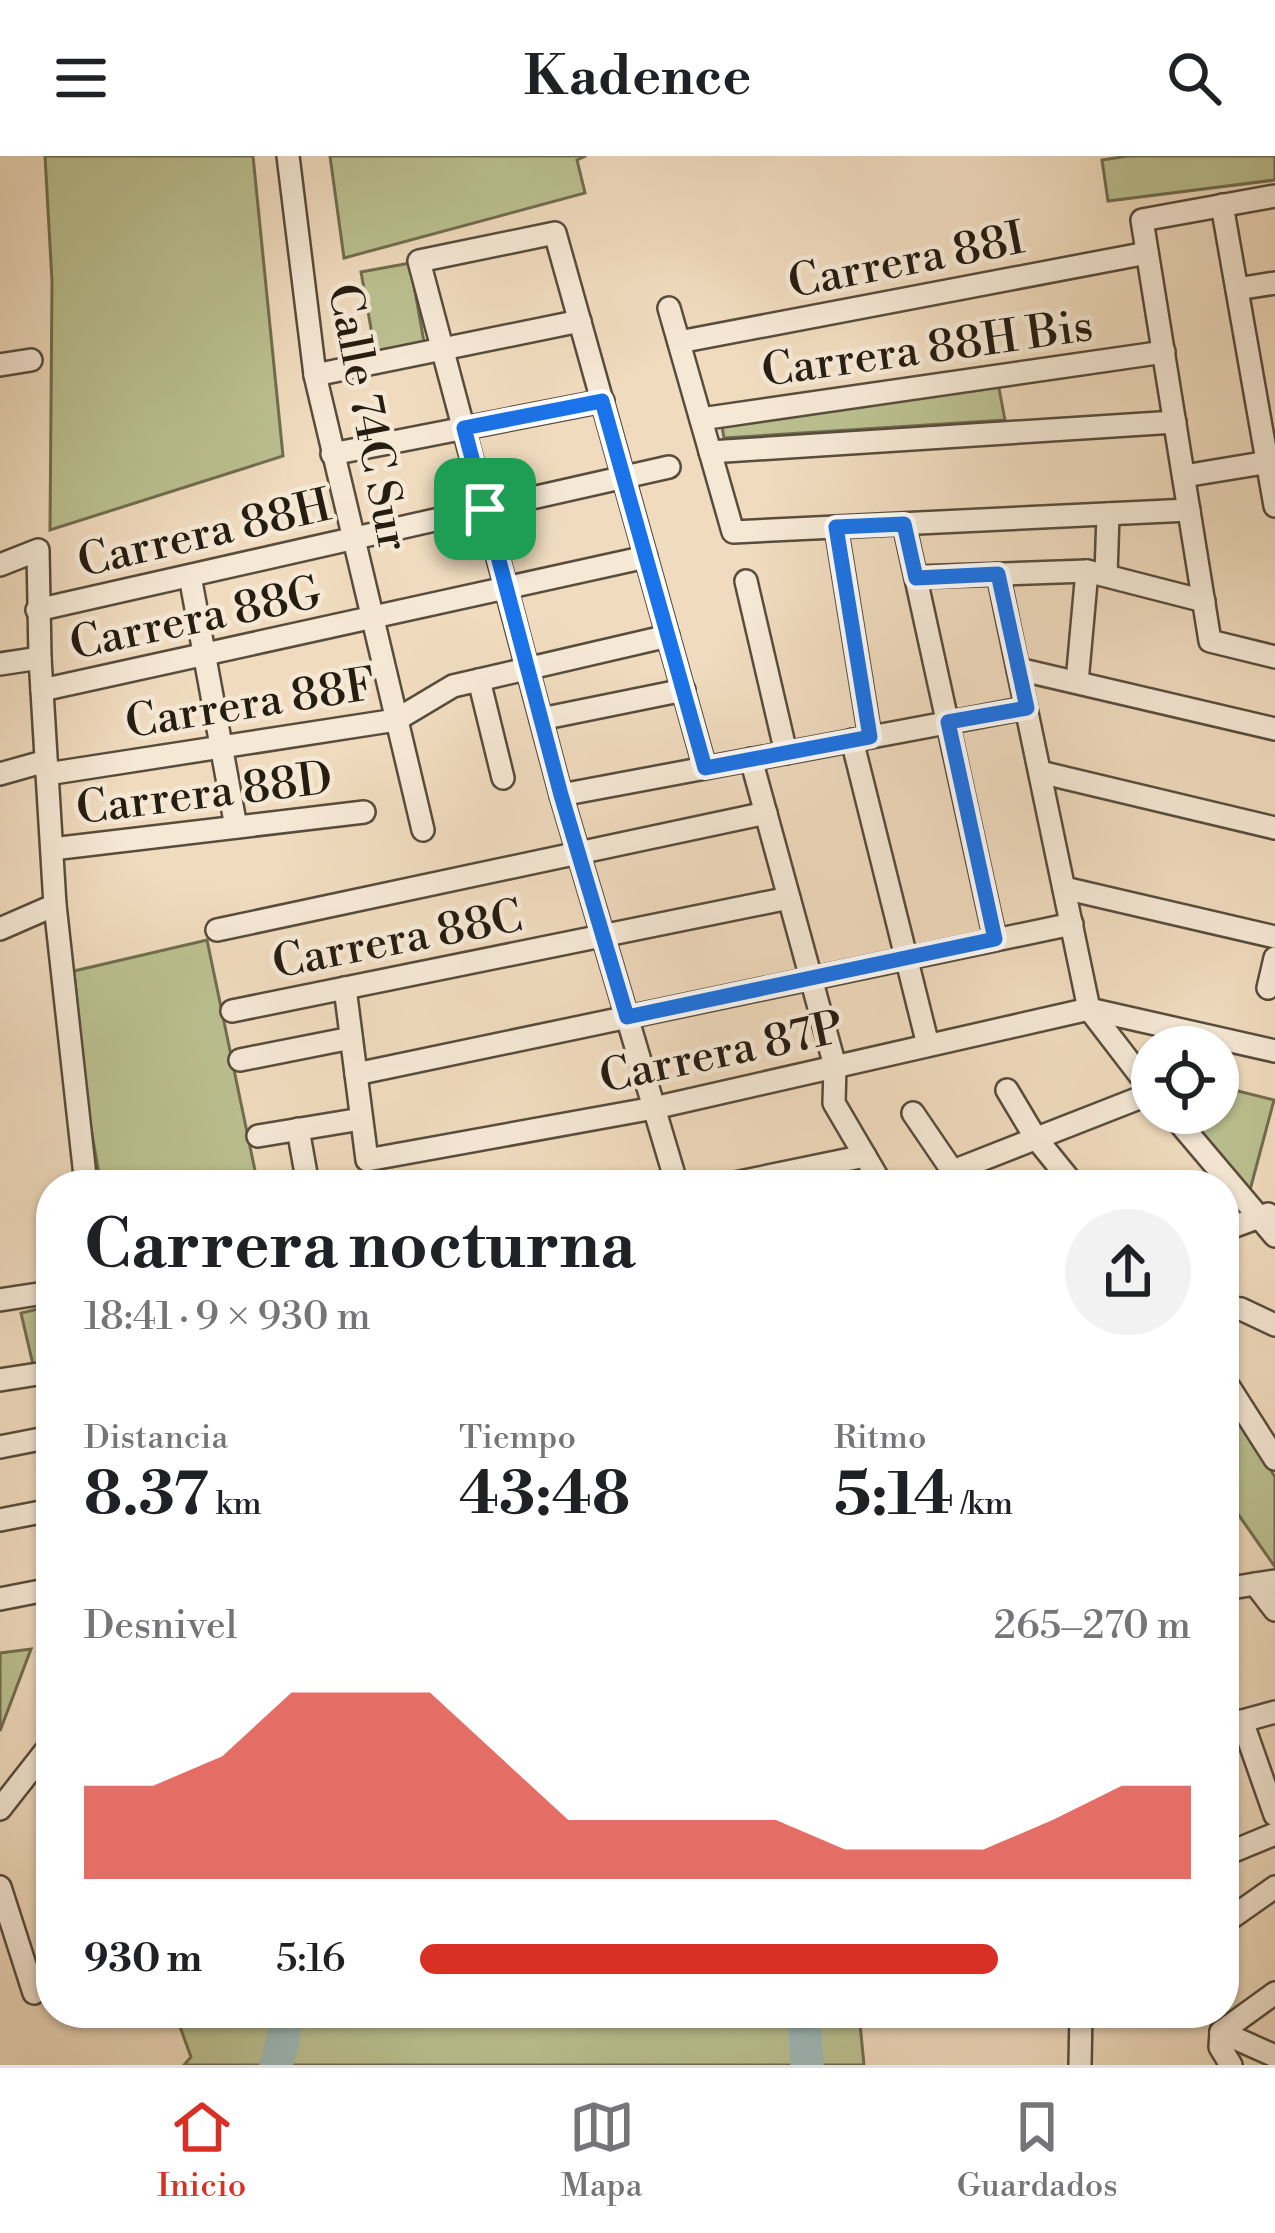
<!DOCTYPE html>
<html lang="es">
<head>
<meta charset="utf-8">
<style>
	:root { --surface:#fff; --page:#f2f2f2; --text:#202124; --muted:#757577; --line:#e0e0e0; --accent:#d93025 }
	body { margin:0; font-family:"Libre Bodoni",serif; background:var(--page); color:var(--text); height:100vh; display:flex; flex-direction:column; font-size:45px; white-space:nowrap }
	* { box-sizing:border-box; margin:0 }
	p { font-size:39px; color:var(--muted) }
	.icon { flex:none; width:66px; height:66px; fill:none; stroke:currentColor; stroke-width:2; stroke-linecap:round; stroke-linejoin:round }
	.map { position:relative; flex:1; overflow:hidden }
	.sheet { position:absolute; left:36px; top:1014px; width:1203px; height:858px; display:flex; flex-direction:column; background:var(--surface); border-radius:48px; box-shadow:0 3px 9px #0004 }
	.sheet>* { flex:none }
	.controls { position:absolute; left:1131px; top:870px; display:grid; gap:24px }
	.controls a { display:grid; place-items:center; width:108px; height:108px; border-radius:50%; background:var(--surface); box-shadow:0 3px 9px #0004; font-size:60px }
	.pin { position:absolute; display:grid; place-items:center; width:102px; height:102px; color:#fff; margin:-51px; border-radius:24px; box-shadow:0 6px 18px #0006 }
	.round { display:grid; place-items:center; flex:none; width:126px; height:126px; border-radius:63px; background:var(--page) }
	.overview { display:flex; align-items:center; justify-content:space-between; height:204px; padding:0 48px }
	h1 { font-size:66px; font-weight:800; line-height:90px }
	.figures { display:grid; grid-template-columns:repeat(3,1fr); gap:18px; height:204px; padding:12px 48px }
	.figures div { display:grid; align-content:center }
	.figures b { font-size:60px; font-weight:800 }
	.figures small { font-size:33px; font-weight:400 }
	.figures p { font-size:33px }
	.chart { height:336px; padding:24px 48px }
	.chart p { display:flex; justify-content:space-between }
	.chart svg { width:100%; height:216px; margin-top:12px; fill:var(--accent); opacity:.7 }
	ul { padding:0 48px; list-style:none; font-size:39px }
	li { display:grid; grid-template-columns:192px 144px 1fr; align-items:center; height:90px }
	li i { height:30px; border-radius:15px; background:var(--accent) }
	header { display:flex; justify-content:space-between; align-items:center; height:156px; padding:0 48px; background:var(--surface); font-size:54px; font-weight:800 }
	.dock { display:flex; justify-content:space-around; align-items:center; height:168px; border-top:3px solid var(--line); background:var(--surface); font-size:33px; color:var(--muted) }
	.dock a { display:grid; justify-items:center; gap:6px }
	.dock .active { color:var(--accent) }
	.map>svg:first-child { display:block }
	.green { fill:#bbc090; stroke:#706e50; stroke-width:3 }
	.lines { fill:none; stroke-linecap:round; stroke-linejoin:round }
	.river { stroke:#9db9b9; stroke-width:33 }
	.minor-casing { stroke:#584c3c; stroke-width:26 }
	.minor { stroke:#f5e8d5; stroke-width:21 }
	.route-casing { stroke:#fff; stroke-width:24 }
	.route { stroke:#1a73e8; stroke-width:15 }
	.labels { text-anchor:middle; stroke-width:9; stroke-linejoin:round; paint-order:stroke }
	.street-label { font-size:45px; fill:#261d11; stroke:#f5e8d5 }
</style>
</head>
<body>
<header><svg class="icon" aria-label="menu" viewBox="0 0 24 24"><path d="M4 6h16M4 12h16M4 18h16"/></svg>Kadence<svg class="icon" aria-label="search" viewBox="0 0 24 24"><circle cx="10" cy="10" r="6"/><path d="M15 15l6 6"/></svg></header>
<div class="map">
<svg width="1275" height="1909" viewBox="0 0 1275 1909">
	<rect width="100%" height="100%" fill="#f0dbbe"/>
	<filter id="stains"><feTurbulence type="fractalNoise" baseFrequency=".00167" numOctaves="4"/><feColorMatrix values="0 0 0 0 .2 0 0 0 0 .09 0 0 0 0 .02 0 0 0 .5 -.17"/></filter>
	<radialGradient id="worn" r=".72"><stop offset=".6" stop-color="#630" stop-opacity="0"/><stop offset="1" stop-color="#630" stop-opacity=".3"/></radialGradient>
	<!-- green -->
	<g class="green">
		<polygon points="45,0 253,0 283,300 50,374 52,125"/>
		<polygon points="330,0 586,0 577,4 585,37 344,102"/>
		<polygon points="1128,0 1275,0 1275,24 1108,45 1102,4"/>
		<polygon points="410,107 424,186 375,195 361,116"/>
		<polygon points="998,227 1005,264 724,282 721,265"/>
		<polygon points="207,784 258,1029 101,1029 87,950 74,815"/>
		<polygon points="1218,930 1274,944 1250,1034 1184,957 1218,957"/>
		<polygon points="51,1150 51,1209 34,1213 21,1157"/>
		<polygon points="1232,1251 1275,1321 1275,1411 1224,1338 1224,1257"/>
		<polygon points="31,1493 0,1575 0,1497"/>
		<polygon points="175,1857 859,1857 864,1909 184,1909 191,1901"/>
	</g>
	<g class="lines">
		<!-- river -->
		<g class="river">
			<polyline points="804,1857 807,1909"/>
			<polyline points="276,1909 283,1884 284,1857"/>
		</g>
		<defs>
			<g id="minor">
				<polyline points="288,0 315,219 423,674"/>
				<polyline points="1275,40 1142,64 1210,485 1275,501"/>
				<polyline points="1222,49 1275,350"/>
				<polyline points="1237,133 1275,127"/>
				<polyline points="669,152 733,376 1189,354"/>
				<polyline points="679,186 1147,97"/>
				<polyline points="0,209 31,204"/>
				<polyline points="315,219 580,165"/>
				<polyline points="701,263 1164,196"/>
				<polyline points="710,296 1175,266"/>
				<polyline points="332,298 603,245"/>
				<polyline points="1184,320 1275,305"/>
				<polyline points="904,368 995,783"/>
				<polyline points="836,371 870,581"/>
				<polyline points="0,409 38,394 40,502 55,749 86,1029"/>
				<polyline points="998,418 1089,853 1152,935"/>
				<polyline points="1106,419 1108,358"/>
				<polyline points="190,420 236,671"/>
				<polyline points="916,421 1087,415 1204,445"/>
				<polyline points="746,425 786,597"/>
				<polyline points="37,454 669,311"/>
				<polyline points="0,508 40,502"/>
				<polyline points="1018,513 1275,573"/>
				<polyline points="479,524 503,622"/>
				<polyline points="1077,526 1087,415"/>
				<polyline points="42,534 646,401"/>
				<polyline points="541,563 684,534"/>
				<polyline points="852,584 928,889"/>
				<polyline points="751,603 835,910 834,947 882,1029"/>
				<polyline points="1040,616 1275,672"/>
				<polyline points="0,618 46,605"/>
				<polyline points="47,618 396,564 453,530 668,480"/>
				<polyline points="561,639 1026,552"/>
				<polyline points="52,693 364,656"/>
				<polyline points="1064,732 1275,781"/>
				<polyline points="0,773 55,749"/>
				<polyline points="217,774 766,657"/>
				<polyline points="345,832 367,1004 654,952 1089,853 1275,895"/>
				<polyline points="1268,832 1275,802"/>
				<polyline points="232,855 789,742"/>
				<polyline points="240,904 351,882"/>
				<polyline points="356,918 1072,768"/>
				<polyline points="1007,934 1035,981 1074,1029"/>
				<polyline points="913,957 962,1029"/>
				<polyline points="1171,957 1275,1080"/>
				<polyline points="298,973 308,1029"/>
				<polyline points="258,980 361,963"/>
				<polyline points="953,1015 1152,937"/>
				<polyline points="677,1029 561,639 419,105 555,77 705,612"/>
				<polyline points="725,1029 865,1000"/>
				<polyline points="1224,1074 1268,1058"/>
				<polyline points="0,1144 51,1136"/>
				<polyline points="1224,1151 1241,1153 1275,1169"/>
				<polyline points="1224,1223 1275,1303"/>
				<polyline points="0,1224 51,1216"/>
				<polyline points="0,1291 51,1281"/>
				<polyline points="0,1364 51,1354"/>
				<polyline points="1255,1428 1275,1454"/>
				<polyline points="1224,1433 1275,1425"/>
				<polyline points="0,1443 51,1433"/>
				<polyline points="1242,1565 1275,1659"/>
				<polyline points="1224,1570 1275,1556"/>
				<polyline points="0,1653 51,1588"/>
				<polyline points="1224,1699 1275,1678"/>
				<polyline points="0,1731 34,1837"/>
				<polyline points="1224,1767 1275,1731"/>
				<polyline points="1221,1876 1275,1837"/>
				<polyline points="1221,1876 1275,1900"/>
				<polyline points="1221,1876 1220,1891 1231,1909"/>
				<polyline points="1080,1909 1081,1857"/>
			</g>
		</defs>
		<!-- minor casing -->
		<use href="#minor" class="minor-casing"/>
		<!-- minor -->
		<use href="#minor" class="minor"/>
	</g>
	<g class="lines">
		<defs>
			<polygon id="route" points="602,245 705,612 870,581 836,371 904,368 916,422 998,418 1027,552 948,566 995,783 627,861 561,639 464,272"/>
		</defs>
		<!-- route casing -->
		<use href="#route" class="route-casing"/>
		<!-- route -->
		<use href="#route" class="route"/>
	</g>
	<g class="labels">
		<!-- street labels -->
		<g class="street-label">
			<text transform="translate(906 103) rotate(-11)" y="16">Carrera 88I</text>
			<text transform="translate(927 191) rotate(-8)" y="16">Carrera 88H Bis</text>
			<text transform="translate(370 261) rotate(79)" y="16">Calle 74C Sur</text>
			<text transform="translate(204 376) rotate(-13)" y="16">Carrera 88H</text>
			<text transform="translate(195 461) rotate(-12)" y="16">Carrera 88G</text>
			<text transform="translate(250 546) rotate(-9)" y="16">Carrera 88F</text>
			<text transform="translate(204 636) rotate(-7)" y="16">Carrera 88D</text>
			<text transform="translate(397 782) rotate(-11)" y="16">Carrera 88C</text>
			<text transform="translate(721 895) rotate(-12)" y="16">Carrera 87P</text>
		</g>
	</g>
	<rect width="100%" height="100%" filter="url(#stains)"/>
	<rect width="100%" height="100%" fill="url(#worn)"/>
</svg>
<div class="controls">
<a><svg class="icon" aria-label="locate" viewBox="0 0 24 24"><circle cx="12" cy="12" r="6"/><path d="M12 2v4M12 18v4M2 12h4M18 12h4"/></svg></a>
</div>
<div class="pin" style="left:485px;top:353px;background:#1e9e55"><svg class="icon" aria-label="arrive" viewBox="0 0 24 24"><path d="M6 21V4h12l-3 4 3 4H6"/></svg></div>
<section class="sheet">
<div class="overview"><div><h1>Carrera nocturna</h1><p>18:41 · 9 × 930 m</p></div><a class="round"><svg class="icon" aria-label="share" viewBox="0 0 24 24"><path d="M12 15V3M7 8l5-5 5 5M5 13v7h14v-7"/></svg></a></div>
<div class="figures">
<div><p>Distancia</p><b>8.37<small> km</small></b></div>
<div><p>Tiempo</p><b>43:48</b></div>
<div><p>Ritmo</p><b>5:14<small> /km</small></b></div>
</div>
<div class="chart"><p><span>Desnivel</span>265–270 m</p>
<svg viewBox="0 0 160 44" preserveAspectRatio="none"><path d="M0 44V25L10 25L20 19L30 6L40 6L50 6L60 19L70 32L80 32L90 32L100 32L110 38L120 38L130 38L140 32L150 25L160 25V44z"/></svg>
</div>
<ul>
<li><b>930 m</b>5:16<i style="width:75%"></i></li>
</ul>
</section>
</div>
<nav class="dock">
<a class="active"><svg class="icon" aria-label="home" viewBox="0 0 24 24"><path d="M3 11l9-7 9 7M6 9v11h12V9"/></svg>Inicio</a>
<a><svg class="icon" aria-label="map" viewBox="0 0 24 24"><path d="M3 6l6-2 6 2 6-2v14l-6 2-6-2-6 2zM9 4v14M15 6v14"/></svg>Mapa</a>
<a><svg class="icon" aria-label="saved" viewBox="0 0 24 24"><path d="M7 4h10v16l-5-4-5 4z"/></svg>Guardados</a>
</nav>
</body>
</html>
